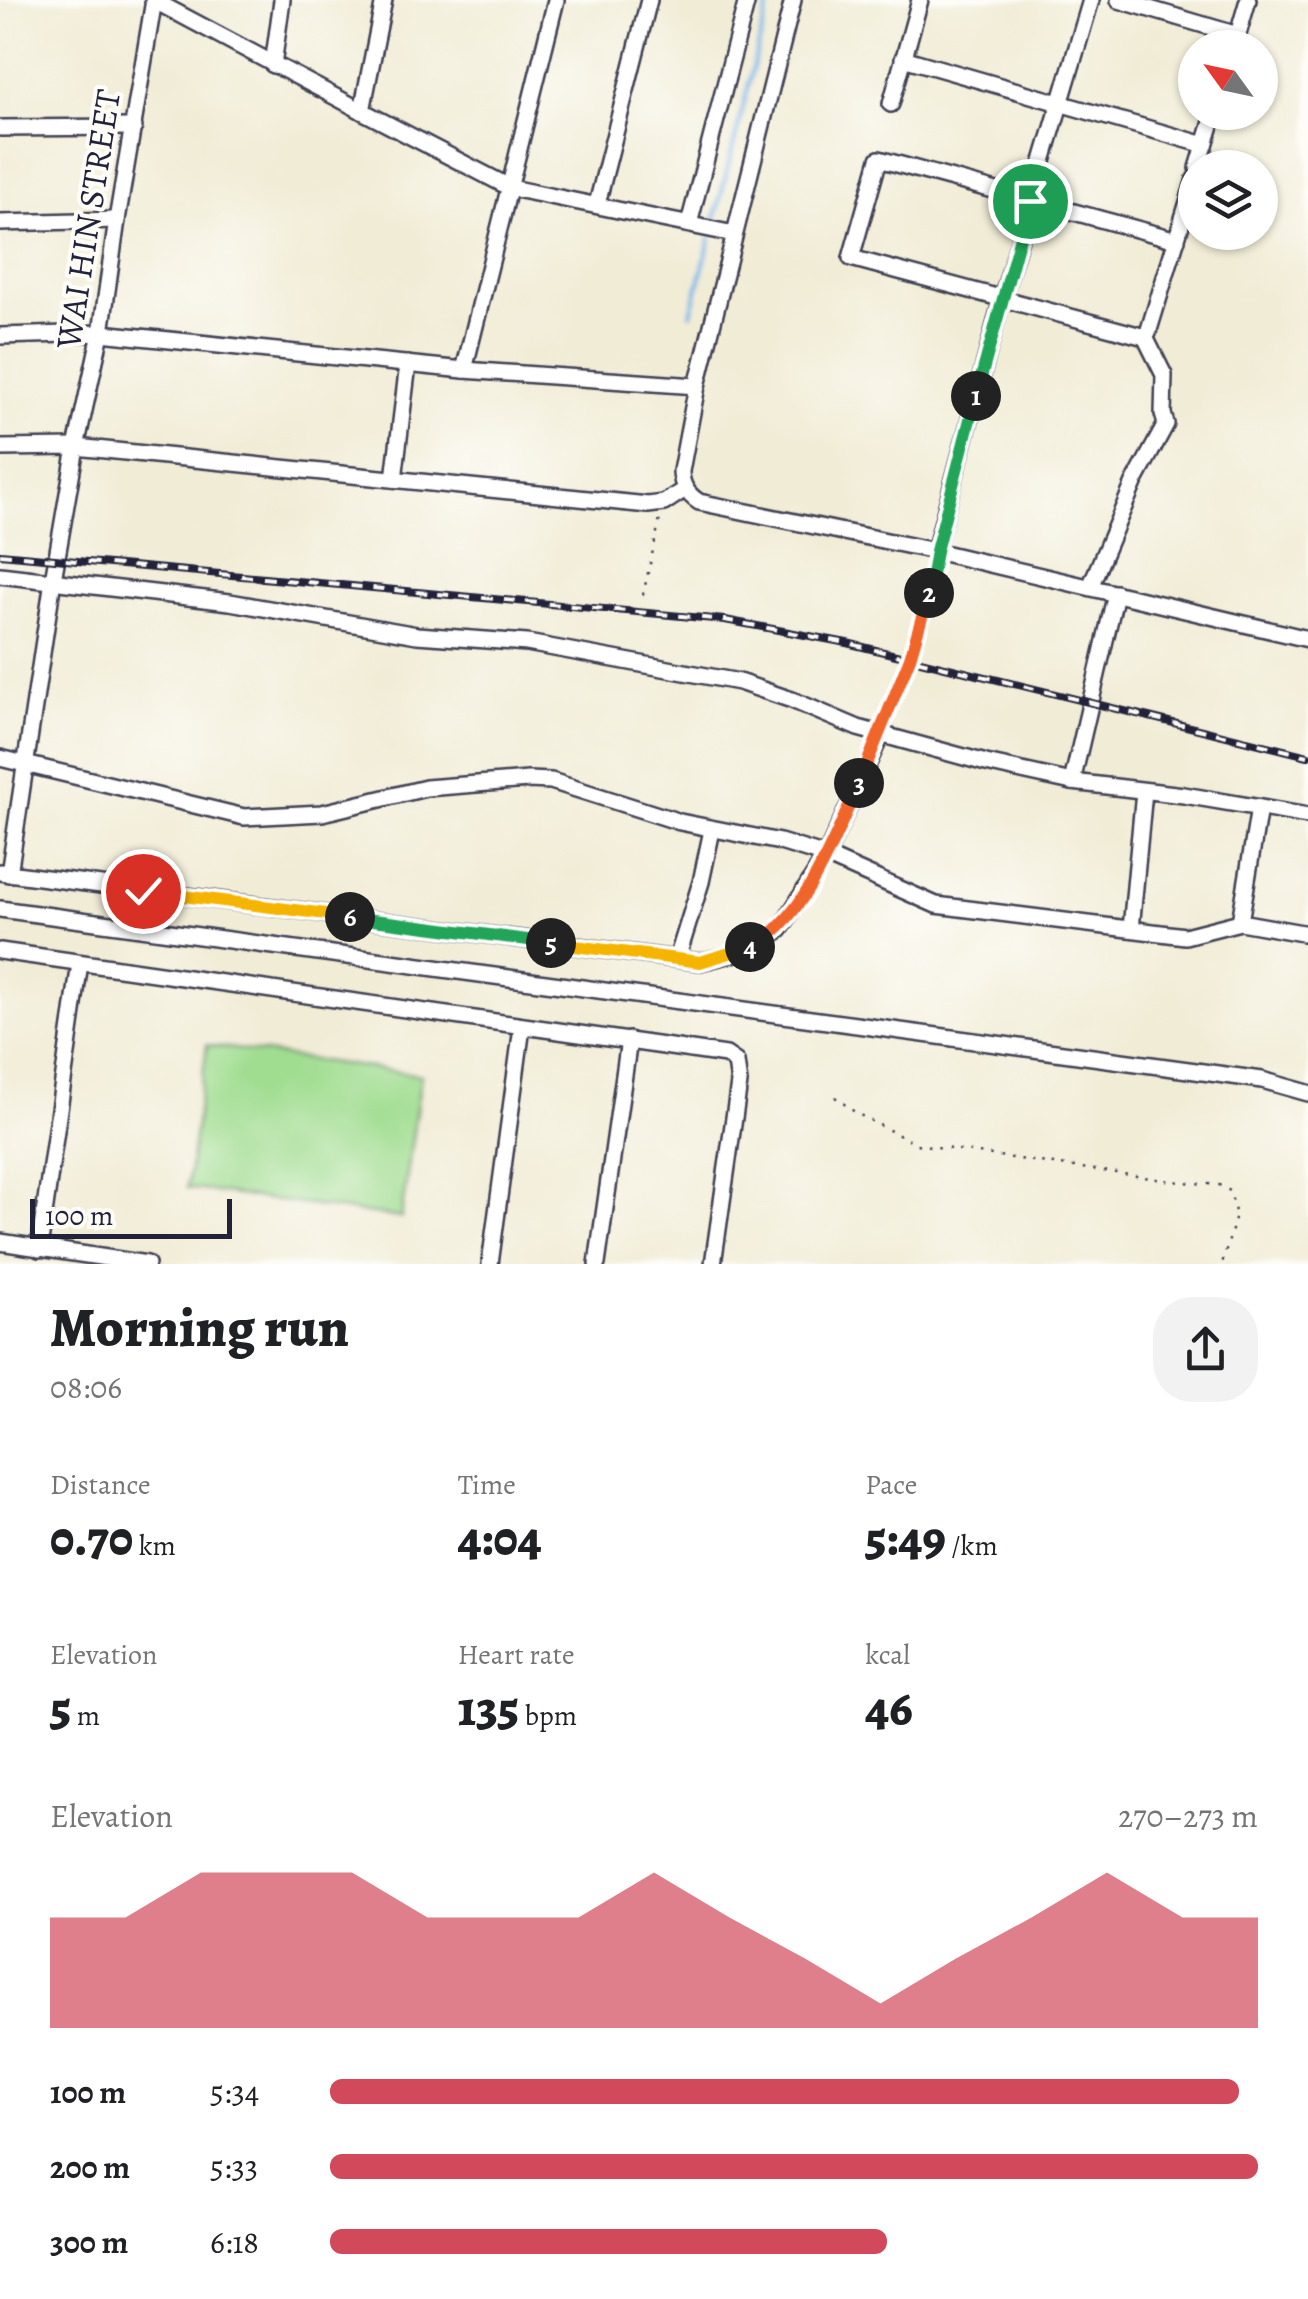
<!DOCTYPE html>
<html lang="en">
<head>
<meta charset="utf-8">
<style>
	:root { --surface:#fff; --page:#f2f2f2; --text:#202124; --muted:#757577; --accent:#d1495b }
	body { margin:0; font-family:Alegreya,serif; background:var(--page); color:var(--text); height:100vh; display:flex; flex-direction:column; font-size:38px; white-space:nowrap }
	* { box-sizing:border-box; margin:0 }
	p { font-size:32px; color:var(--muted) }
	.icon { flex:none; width:55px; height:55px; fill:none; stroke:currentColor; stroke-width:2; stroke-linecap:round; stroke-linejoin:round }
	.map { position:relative; height:1264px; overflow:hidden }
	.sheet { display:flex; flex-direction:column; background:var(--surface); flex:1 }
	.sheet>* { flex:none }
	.needle { width:65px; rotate:303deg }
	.tools { position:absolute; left:1178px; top:30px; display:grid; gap:20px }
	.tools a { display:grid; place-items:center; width:100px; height:100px; border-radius:50%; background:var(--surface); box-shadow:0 2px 8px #0004; font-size:50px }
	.scale { position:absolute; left:30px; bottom:25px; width:202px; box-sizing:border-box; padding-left:10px; border:5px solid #22223b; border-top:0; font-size:28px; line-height:35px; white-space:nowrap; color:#22223b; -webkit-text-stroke:8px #fdfcf7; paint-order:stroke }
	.pin { position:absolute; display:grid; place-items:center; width:85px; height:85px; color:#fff; margin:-42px; border:5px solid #fff; border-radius:50%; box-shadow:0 2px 10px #0007 }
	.km { position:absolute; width:50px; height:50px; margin:-25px; border-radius:50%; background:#222; color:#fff; font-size:28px; line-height:50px; text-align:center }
	.round { display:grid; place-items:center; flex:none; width:105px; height:105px; border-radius:40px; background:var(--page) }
	.summary { display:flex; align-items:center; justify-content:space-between; height:170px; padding:0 50px }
	h1 { font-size:55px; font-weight:800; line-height:75px }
	.metrics { display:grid; grid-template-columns:repeat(3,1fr); gap:15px; height:170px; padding:10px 50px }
	.metrics div { display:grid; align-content:center }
	.metrics b { font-size:50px; font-weight:800 }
	.metrics small { font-size:28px; font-weight:400 }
	.metrics p { font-size:28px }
	.chart { height:280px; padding:20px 50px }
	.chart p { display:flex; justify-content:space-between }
	.chart svg { width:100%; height:180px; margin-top:10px; fill:var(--accent); opacity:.7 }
	ul { padding:0 50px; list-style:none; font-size:32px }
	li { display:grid; grid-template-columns:160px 120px 1fr; align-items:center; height:75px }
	li i { height:25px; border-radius:12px; background:var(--accent) }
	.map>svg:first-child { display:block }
	.pitch { fill:#a0dd91; stroke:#618066; stroke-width:2.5 }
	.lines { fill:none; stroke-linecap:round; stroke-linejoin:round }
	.stream { stroke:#7ab5eb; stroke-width:4 }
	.minor-casing { stroke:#414052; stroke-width:20 }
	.path { stroke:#414052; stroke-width:2.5; stroke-dasharray:2.5 8; stroke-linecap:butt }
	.minor { stroke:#fff; stroke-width:15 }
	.rail-casing { stroke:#22223b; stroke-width:8 }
	.rail { stroke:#fdfcf7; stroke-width:4; stroke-dasharray:11; stroke-linecap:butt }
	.split-1-casing { stroke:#fff; stroke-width:20 }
	.split-2-casing { stroke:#fff; stroke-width:20 }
	.split-3-casing { stroke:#fff; stroke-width:20 }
	.split-4-casing { stroke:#fff; stroke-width:20 }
	.split-5-casing { stroke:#fff; stroke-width:20 }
	.split-6-casing { stroke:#fff; stroke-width:20 }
	.split-7-casing { stroke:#fff; stroke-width:20 }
	.split-1 { stroke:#22a559; stroke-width:12 }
	.split-2 { stroke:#22a559; stroke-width:12 }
	.split-3 { stroke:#f0652b; stroke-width:12 }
	.split-4 { stroke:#f0652b; stroke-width:12 }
	.split-5 { stroke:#f5b400; stroke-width:12 }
	.split-6 { stroke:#22a559; stroke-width:12 }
	.split-7 { stroke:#f5b400; stroke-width:12 }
	.labels { text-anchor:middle; stroke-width:8; stroke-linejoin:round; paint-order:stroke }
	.street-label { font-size:35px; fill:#22223b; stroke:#fdfcf7 }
</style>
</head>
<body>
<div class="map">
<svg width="1308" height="1264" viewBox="0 0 1308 1264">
	<rect width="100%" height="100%" fill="#fdfcf7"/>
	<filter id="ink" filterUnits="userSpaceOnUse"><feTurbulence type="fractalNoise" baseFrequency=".01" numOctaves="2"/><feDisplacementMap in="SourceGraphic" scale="20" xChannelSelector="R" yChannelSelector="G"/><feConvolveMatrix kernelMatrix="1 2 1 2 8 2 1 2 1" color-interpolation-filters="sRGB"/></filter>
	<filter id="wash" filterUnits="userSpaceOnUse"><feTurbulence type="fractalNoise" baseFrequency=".0048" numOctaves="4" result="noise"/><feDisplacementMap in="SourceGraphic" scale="40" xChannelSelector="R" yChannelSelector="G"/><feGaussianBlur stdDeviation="2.25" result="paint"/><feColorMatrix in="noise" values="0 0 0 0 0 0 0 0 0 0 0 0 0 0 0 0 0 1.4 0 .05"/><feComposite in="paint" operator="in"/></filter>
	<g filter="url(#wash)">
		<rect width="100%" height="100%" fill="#f1ecd6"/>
		<!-- pitch -->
		<polygon class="pitch" points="207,1045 421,1075 401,1218 187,1188"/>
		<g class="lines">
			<!-- stream -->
			<g class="stream">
				<polyline points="713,227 770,0"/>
				<polyline points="691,314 711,236"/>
			</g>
		</g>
	</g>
	<g filter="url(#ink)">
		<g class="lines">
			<defs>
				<g id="minor">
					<polyline points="153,0 362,111 384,0"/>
					<path d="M793 0 697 386 681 471C681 485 687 494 699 502L935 551 1308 639"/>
					<polyline points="1119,0 1238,35"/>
					<polyline points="1234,48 1248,0"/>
					<polyline points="903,58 1205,145"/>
					<polyline points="273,65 282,0"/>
					<polyline points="891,104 920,0"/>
					<polyline points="362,111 511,188 734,234"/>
					<polyline points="0,128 134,127"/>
					<polyline points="1198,168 1215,112"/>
					<polyline points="597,204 649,0"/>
					<polyline points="0,223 117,220"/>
					<polyline points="689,224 747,0"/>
					<polyline points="1177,240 879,159 851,258 1145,337 1148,333 1195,179"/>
					<polyline points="0,336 101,333 464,370 697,386"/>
					<polyline points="464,370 556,0"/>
					<polyline points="0,448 76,447 648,505 664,503 685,489"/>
					<polyline points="394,479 408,364"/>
					<polyline points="935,551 1002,299 1091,0"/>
					<polyline points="0,575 230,602 417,635 527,643 739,682 792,700 858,728 986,763 1072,782 1184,795 1308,816"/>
					<polyline points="1090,587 1134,483 1166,424 1163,414 1164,375 1145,337"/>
					<polyline points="0,758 244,817 322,813 426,788 528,780 551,781 680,822 780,842 826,856 936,905 1185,936 1240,922 1308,934"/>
					<polyline points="1072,782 1116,593"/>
					<polyline points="0,872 700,962 740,952 780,930 826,856 881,735"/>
					<polyline points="9,874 53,580 76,447 101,333 117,220 154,0"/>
					<polyline points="0,909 1262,1080 1308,1093"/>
					<polyline points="1240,922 1259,808"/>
					<polyline points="1131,929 1144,791"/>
					<polyline points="0,951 726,1055 736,1062 739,1083 713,1264"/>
					<polyline points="677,959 701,882 712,830"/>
					<polyline points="0,1242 147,1264"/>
					<polyline points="39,1249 80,963"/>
					<polyline points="490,1264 522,1027"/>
					<polyline points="597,1264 629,1040"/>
				</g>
			</defs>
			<!-- minor casing -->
			<use href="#minor" class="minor-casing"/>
			<!-- path -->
			<g class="path">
				<polyline points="643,595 660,519"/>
				<polyline points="887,719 927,608 933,565"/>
				<polyline points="835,1097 856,1113 916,1144 1171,1181 1219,1185 1230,1191 1236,1216 1222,1264"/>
			</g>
			<!-- minor -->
			<use href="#minor" class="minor"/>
			<defs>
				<polyline id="rail" points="0,554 725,620 847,643 1308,756"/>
			</defs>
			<!-- rail casing -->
			<use href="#rail" class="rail-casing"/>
			<!-- rail -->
			<use href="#rail" class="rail"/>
		</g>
	</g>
	<g class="lines" filter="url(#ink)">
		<defs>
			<polyline id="split-1" points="976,396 1030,201"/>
			<polyline id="split-2" points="929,593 936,551 976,396"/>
			<polyline id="split-3" points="859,783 910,658 929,593"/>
			<path id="split-4" d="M750 947C804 924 836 834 859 783"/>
			<polyline id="split-5" points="551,943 700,962 750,947"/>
			<polyline id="split-6" points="350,917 551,943"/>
			<polyline id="split-7" points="143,891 350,917"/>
		</defs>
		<!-- split-1 casing -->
		<use href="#split-1" class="split-1-casing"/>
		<!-- split-2 casing -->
		<use href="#split-2" class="split-2-casing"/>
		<!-- split-3 casing -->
		<use href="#split-3" class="split-3-casing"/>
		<!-- split-4 casing -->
		<use href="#split-4" class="split-4-casing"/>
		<!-- split-5 casing -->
		<use href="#split-5" class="split-5-casing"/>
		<!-- split-6 casing -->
		<use href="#split-6" class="split-6-casing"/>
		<!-- split-7 casing -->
		<use href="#split-7" class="split-7-casing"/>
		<!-- split-1 -->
		<use href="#split-1" class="split-1"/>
		<!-- split-2 -->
		<use href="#split-2" class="split-2"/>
		<!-- split-3 -->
		<use href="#split-3" class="split-3"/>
		<!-- split-4 -->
		<use href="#split-4" class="split-4"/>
		<!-- split-5 -->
		<use href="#split-5" class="split-5"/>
		<!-- split-6 -->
		<use href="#split-6" class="split-6"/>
		<!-- split-7 -->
		<use href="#split-7" class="split-7"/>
	</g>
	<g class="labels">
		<!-- street labels -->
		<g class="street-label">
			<text transform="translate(88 219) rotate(-81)" y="12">WAI HIN STREET</text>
		</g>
	</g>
</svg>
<div class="tools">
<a><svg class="needle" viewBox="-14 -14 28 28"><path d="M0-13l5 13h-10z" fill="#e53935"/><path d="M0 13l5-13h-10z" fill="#757577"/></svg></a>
<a><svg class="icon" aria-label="layers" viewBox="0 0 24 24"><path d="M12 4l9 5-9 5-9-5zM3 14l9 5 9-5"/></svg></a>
</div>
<div class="scale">100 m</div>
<div class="pin" style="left:1030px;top:201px;background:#1e9e55"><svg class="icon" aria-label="arrive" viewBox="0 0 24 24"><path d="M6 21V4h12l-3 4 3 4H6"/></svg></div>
<div class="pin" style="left:143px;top:891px;background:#d93025"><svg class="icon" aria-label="check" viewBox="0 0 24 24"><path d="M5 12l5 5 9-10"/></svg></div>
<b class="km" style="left:976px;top:396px">1</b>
<b class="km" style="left:929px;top:593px">2</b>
<b class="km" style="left:859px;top:783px">3</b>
<b class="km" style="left:750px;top:947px">4</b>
<b class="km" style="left:551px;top:943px">5</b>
<b class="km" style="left:350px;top:917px">6</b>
</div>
<section class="sheet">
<div class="summary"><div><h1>Morning run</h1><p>08:06</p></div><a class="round"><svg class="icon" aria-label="share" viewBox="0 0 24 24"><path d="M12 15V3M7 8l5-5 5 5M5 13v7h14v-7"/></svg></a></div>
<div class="metrics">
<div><p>Distance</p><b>0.70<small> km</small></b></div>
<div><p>Time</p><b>4:04</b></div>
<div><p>Pace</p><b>5:49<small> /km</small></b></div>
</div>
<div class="metrics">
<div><p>Elevation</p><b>5<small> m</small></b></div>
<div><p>Heart rate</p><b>135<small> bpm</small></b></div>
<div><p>kcal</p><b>46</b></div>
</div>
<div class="chart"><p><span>Elevation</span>270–273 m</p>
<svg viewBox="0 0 160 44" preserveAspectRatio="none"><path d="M0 44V17L10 17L20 6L30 6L40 6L50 17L60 17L70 17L80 6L90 17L100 27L110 38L120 27L130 17L140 6L150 17L160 17V44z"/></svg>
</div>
<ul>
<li><b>100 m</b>5:34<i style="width:98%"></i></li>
<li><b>200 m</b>5:33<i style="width:100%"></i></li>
<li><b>300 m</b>6:18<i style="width:60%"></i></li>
</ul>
</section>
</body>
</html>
